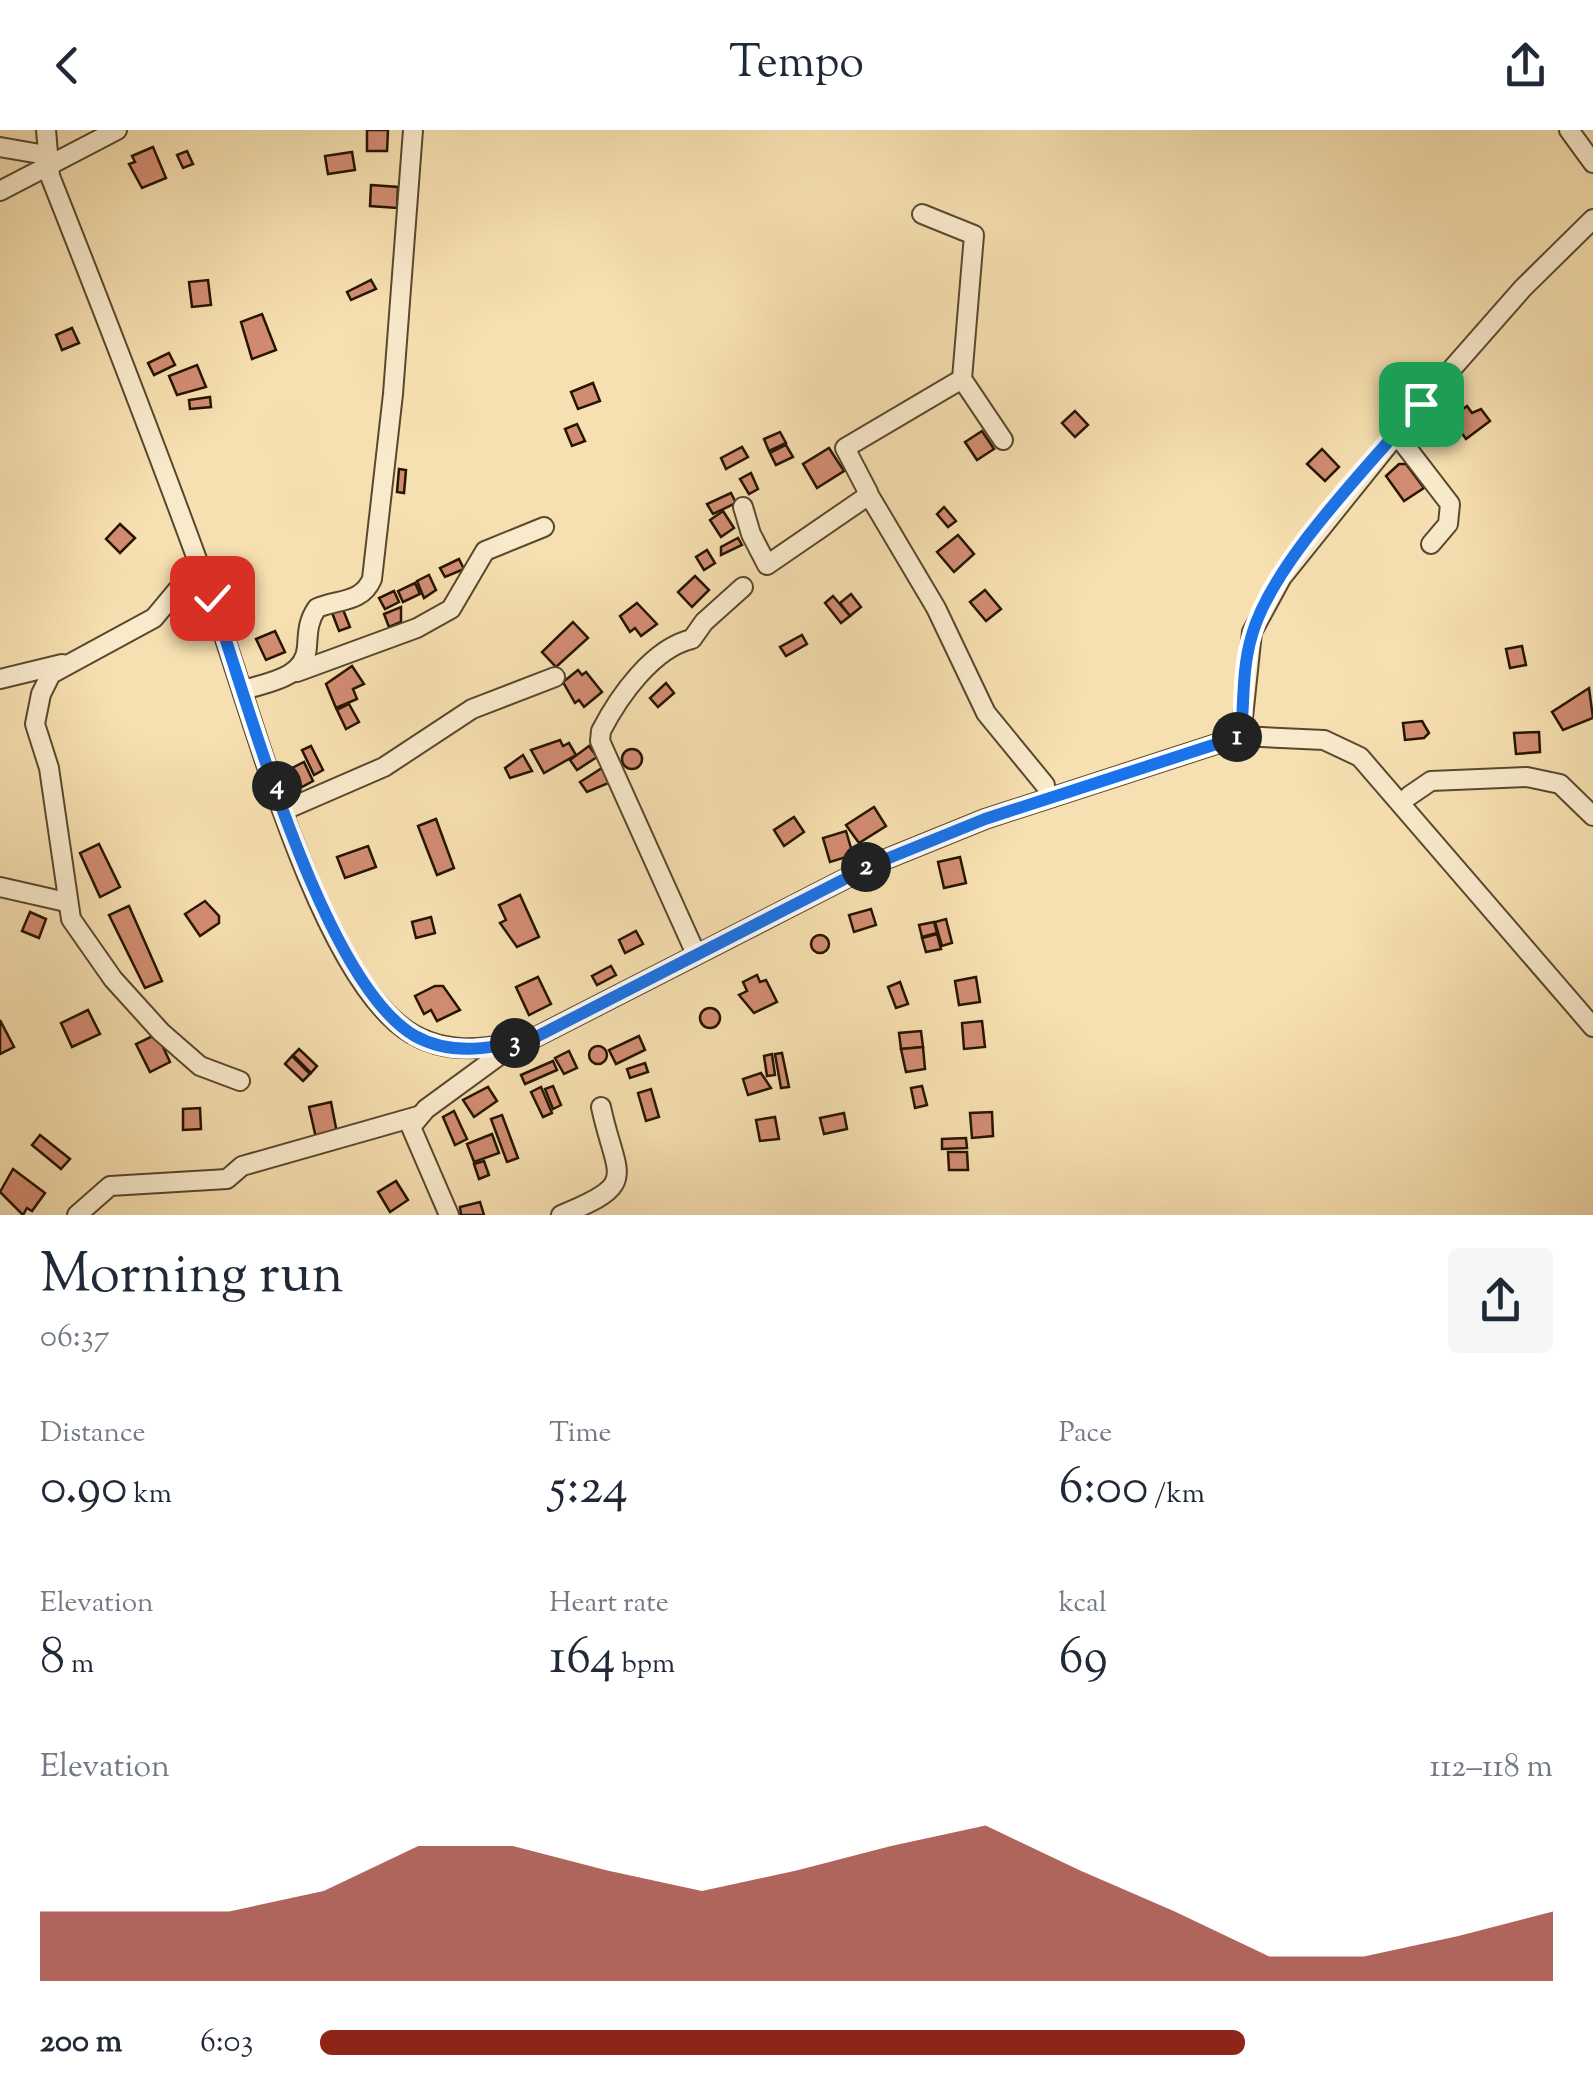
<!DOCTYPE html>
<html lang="en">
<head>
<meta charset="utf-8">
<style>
	:root { --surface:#fff; --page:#f6f6f7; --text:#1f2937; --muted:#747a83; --accent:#8f2418 }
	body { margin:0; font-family:"Sorts Mill Goudy",serif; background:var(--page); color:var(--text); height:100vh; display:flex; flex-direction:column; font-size:38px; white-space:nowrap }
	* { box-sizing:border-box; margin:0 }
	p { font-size:32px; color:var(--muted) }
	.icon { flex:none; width:55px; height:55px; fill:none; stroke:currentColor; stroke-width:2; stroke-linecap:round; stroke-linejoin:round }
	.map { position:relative; height:1085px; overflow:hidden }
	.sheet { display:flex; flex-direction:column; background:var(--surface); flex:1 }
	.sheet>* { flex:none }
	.pin { position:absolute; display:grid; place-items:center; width:85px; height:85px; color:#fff; margin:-42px; border-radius:20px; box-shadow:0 5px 15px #0006 }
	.km { position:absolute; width:50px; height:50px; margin:-25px; border-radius:50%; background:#222; color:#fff; font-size:28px; line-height:50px; text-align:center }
	.round { display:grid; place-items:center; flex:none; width:105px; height:105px; border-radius:10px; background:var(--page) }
	.summary { display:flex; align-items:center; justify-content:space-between; height:170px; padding:0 40px }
	h1 { font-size:55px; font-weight:600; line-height:75px }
	.metrics { display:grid; grid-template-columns:repeat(3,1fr); gap:15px; height:170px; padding:10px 40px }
	.metrics div { display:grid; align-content:center }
	.metrics b { font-size:50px; font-weight:600 }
	.metrics small { font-size:28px; font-weight:400 }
	.metrics p { font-size:28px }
	.chart { height:280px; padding:20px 40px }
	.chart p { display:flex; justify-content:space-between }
	.chart svg { width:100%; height:180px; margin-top:10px; fill:var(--accent); opacity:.7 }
	ul { padding:0 40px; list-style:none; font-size:32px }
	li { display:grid; grid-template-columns:160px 120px 1fr; align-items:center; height:75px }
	li i { height:25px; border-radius:12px; background:var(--accent) }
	header { display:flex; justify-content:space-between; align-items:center; height:130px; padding:0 40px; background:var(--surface); font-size:45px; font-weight:600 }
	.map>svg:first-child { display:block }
	.building { fill:#d28c72; stroke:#251501; stroke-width:2.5 }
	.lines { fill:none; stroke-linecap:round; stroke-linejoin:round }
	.minor-casing { stroke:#59482d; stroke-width:22 }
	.minor { stroke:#f9eacc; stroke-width:18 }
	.route-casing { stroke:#fff; stroke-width:20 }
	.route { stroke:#1a73e8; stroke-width:12 }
</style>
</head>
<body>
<header><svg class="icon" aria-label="back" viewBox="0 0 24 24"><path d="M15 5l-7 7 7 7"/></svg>Tempo<svg class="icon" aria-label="share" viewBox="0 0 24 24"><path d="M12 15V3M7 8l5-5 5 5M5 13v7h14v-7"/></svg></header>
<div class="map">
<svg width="1593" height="1085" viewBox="0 0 1593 1085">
	<rect width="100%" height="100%" fill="#f6dfb0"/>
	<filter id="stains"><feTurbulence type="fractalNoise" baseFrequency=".002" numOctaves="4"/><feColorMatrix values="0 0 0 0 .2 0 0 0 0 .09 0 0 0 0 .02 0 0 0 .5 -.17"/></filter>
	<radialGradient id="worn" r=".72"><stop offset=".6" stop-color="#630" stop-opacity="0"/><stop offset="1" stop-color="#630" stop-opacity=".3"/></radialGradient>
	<!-- building -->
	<g class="building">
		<polygon points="367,0 388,0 387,21 367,21"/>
		<polygon points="153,17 166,48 142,58 129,34 135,32 132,26"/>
		<polygon points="187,21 193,34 183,38 177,25"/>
		<polygon points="352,22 355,40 328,44 325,26"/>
		<polygon points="371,55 398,57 397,78 370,76"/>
		<polygon points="208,150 211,175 192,177 189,152"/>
		<polygon points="371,150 376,159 351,170 347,162"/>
		<polygon points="262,184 276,220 252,229 241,192"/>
		<polygon points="72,198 79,213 62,220 56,205"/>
		<polygon points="169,223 175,235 154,245 148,233"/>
		<polygon points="197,235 206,257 177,265 169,246"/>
		<polygon points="593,253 600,271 578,279 571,262"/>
		<polygon points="210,267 211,277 190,279 189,270"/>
		<polygon points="1467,276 1472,283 1481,279 1490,291 1466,309 1451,288"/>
		<polygon points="1075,281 1088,295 1075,307 1062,293"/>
		<polygon points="577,294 585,311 572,316 565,299"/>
		<polygon points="982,301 994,319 977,330 965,312"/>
		<polygon points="780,302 786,313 769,321 764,309"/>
		<polygon points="786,315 793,327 776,335 770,323"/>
		<polygon points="742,317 748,327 726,339 721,328"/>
		<polygon points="829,318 844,341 817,358 803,334"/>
		<polygon points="1322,319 1339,337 1325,351 1307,334"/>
		<polygon points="1399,334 1406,334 1424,358 1404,371 1386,346"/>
		<polygon points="399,339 406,340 404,363 397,362"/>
		<polygon points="751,343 758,359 749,364 740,349"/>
		<polygon points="731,363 736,373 713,384 707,374"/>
		<polygon points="944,377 956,391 948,397 937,384"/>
		<polygon points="723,381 734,398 721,407 710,390"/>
		<polygon points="120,394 135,408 120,423 106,409"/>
		<polygon points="958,405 974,424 954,442 937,422"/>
		<polygon points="738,408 742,415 721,425 721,417"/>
		<polygon points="707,420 715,433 704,440 696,427"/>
		<polygon points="459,429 464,439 445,447 440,438"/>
		<polygon points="429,445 436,460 424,468 417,451"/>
		<polygon points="695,446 709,460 692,477 678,462"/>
		<polygon points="415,453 420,464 403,472 398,461"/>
		<polygon points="985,460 1001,479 986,491 970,472"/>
		<polygon points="394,461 399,472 385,479 379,468"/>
		<polygon points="851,464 861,477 850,486 840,473"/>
		<polygon points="833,466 850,486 841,493 825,473"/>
		<polygon points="637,473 657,494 641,506 635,498 630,502 620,486"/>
		<polygon points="342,477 350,497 339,501 331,480"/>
		<polygon points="401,477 401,492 389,497 384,484"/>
		<polygon points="573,492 588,508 556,537 542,522"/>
		<polygon points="275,501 285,522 266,530 256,509"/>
		<polygon points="802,505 807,514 786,526 780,517"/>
		<polygon points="1522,516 1526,535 1510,538 1506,519"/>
		<polygon points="352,536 364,554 353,559 357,569 336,578 326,554"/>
		<polygon points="578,540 582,545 586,542 602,562 584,577 579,570 575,573 563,552"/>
		<polygon points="666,553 674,563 658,577 650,568"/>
		<polygon points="1589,558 1593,588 1563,600 1552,582"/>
		<polygon points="349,574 359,592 346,599 337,580"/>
		<polygon points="1422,591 1429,603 1424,608 1405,610 1403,593"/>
		<polygon points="1539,602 1540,622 1516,624 1514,603"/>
		<polygon points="560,610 563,616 569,613 576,625 544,643 531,620"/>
		<polygon points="311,616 323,640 314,645 302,620"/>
		<polygon points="589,616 597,627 577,640 570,630"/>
		<circle cx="632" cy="629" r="10"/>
		<polygon points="523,625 532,641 510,648 505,638"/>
		<polygon points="304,632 313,651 302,657 292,638"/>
		<polygon points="602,638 611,652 587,662 580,652"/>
		<polygon points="874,677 886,696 859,713 846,695"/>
		<polygon points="794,687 804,702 784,716 774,700"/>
		<polygon points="436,689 454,738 437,745 418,696"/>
		<polygon points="846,701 853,725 830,732 823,708"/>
		<polygon points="99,714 120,757 100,767 80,723"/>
		<polygon points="368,716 376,737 345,748 337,727"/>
		<polygon points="960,727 966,753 944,758 938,732"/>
		<polygon points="520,765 539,807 517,817 500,793 506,790 499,775"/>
		<polygon points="205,771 219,786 219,793 200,806 185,784"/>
		<polygon points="129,776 162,851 145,858 109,785"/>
		<polygon points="871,779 876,795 854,802 849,785"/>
		<polygon points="30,782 46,789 39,808 22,801"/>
		<polygon points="431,787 435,803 416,808 412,792"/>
		<polygon points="946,789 952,813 942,816 935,792"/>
		<polygon points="934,792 937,803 922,807 919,795"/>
		<polygon points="636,801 643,814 625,823 619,810"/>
		<polygon points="937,804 941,819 926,822 922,808"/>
		<circle cx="820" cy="814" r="9"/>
		<polygon points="611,836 616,845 597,855 592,846"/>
		<polygon points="757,845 760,852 766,850 777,872 754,883 739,865 747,861 743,852"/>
		<polygon points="538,847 551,874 529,885 516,857"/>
		<polygon points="976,847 980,872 959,875 955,851"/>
		<polygon points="900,852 908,874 896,878 888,857"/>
		<polygon points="435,856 443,856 460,880 437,891 431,880 424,884 415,866"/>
		<circle cx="710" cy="888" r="10"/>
		<polygon points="88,880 100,904 72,917 61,893"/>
		<polygon points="0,890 14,917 0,924"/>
		<polygon points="982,891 985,917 964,919 962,893"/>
		<polygon points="921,901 923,917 901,919 899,903"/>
		<polygon points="157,904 170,932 150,942 136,914"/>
		<polygon points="639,906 645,920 616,934 609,920"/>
		<circle cx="598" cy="925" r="9"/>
		<polygon points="923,917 925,939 906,942 901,919"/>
		<polygon points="299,919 317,936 311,943 293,925"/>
		<polygon points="569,921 577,938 564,944 555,928"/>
		<polygon points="782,923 789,957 781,958 775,924"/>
		<polygon points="772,924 775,945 767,946 764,926"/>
		<polygon points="292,926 310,944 303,951 285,934"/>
		<polygon points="553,931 557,940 525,954 521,945"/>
		<polygon points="645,933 648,942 630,948 627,939"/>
		<polygon points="761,943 771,958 748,965 743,949"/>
		<polygon points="553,956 561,975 553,979 545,959"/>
		<polygon points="922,956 927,975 915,978 911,958"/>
		<polygon points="488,957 497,971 474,987 463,970"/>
		<polygon points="541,957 552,983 543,987 531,962"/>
		<polygon points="651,959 659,987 646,991 638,963"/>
		<polygon points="331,972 337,1003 316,1008 309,977"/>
		<polygon points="200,978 201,999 183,1000 183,979"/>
		<polygon points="454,981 467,1009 455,1015 443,987"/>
		<polygon points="992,982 993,1006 972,1008 970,983"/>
		<polygon points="844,983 847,999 824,1004 820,988"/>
		<polygon points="502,985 518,1028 507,1032 491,989"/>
		<polygon points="775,987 779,1009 760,1011 756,990"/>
		<polygon points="492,1004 499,1023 474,1032 467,1014"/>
		<polygon points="40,1005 70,1029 61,1039 32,1015"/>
		<polygon points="966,1008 967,1018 942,1019 942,1009"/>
		<polygon points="948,1022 967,1022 968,1040 949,1040"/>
		<polygon points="484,1031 489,1045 479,1049 474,1034"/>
		<polygon points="13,1039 45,1063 32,1081 27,1078 23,1085 0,1062"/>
		<polygon points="396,1051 408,1070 390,1082 378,1062"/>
		<polygon points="480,1072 484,1085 461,1085 460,1077"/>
	</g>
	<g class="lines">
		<defs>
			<g id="minor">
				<path d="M46 0 50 46C105 185 159 324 210 465 250 574 312 821 397 893 438 928 487 920 534 908L874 734 985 689 1241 606 1324 610 1360 627 1593 897"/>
				<polyline points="1569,0 1593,33"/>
				<polyline points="0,17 46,25"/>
				<polyline points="0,61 117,0"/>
				<polyline points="1400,309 1450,374 1448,394 1431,414"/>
				<polyline points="868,362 845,318 962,249 1003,310 962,249 974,105 922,84"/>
				<polyline points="743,377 751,404 767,435 869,365 936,478 986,583 1045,655"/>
				<polyline points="199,434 154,488 51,544 41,564 35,594 49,638 71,789 113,849 161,902 200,936 240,951"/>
				<polyline points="297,542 417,498 451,479 485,421 544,397"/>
				<polyline points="0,549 62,534"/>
				<path d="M244 560C268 552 305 548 307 517 308 501 308 491 317 478 338 469 362 473 372 449L393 264 413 0"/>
				<polyline points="1241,606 1252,502 1282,447 1421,274 1523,158 1593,89"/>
				<polyline points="1409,666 1431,651 1527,647 1560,654 1593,686"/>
				<polyline points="285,680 384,637 472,579 555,547"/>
				<polyline points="0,757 66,772"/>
				<path d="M696 824 600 611 601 601C619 566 653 518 692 509L704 492 743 457"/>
				<polyline points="77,1085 110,1056 227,1049 242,1036 418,986"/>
				<polyline points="449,1085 411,997 426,979 508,919"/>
				<path d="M561 1085C641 1053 616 1048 601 977"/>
			</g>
		</defs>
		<!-- minor casing -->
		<use href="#minor" class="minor-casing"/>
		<!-- minor -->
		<use href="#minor" class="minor"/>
	</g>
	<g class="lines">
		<defs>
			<path id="route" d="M212 468C248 572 323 853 415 906 453 927 494 918 534 908L874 734 985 689 1241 606C1244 573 1242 537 1252 505 1273 431 1371 334 1421 274"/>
		</defs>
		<!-- route casing -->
		<use href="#route" class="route-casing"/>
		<!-- route -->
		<use href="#route" class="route"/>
	</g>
	<rect width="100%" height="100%" filter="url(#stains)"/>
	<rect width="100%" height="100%" fill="url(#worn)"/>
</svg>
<div class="pin" style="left:1421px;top:274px;background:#1e9e55"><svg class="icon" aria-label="arrive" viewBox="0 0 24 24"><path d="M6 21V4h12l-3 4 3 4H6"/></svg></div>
<div class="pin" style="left:212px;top:468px;background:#d93025"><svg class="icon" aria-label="check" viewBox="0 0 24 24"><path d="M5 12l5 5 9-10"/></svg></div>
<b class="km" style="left:1237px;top:607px">1</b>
<b class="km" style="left:866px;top:737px">2</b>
<b class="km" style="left:515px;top:913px">3</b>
<b class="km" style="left:277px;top:656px">4</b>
</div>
<section class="sheet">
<div class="summary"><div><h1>Morning run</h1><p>06:37</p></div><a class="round"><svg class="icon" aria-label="share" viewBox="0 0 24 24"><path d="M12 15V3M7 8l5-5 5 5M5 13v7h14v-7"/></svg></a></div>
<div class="metrics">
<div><p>Distance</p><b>0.90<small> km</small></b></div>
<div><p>Time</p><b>5:24</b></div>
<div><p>Pace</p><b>6:00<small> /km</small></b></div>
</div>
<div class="metrics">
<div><p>Elevation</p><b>8<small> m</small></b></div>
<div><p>Heart rate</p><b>164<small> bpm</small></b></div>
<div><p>kcal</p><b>69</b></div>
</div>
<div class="chart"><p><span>Elevation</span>112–118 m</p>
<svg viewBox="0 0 160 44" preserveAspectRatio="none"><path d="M0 44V27L10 27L20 27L30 22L40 11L50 11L60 17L70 22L80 17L90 11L100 6L110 17L120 27L130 38L140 38L150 33L160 27V44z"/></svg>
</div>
<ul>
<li><b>200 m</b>6:03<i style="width:75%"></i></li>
</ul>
</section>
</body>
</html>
